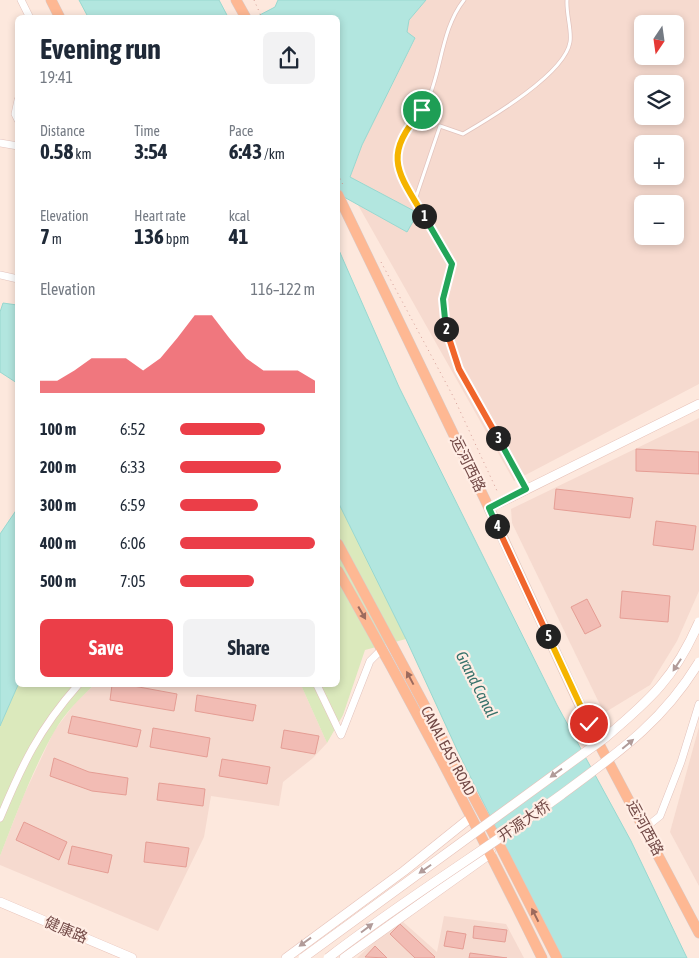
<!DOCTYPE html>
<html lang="en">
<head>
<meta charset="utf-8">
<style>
	:root { --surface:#fff; --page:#f2f2f3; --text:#1f2937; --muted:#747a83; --accent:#eb3e48 }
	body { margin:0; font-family:"Asap Condensed","Noto Sans SC",sans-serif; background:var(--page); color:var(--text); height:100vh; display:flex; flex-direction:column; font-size:19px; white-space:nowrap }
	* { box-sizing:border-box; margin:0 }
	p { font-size:16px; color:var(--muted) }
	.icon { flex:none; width:28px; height:28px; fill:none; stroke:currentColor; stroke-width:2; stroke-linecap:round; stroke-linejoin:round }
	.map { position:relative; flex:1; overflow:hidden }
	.panel { position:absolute; left:15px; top:15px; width:325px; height:672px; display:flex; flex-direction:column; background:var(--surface); border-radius:8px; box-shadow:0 2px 8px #0003 }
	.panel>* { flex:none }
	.needle { width:32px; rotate:193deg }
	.controls { position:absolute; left:634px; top:15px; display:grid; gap:10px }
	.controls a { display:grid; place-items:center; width:50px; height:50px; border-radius:8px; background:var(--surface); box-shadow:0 2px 8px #0003; font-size:25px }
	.pin { position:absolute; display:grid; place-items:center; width:42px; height:42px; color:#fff; margin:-21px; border:2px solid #fff; border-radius:50%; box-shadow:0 1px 5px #0007 }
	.km { position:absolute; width:25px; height:25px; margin:-12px; border-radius:50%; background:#222; color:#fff; font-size:14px; line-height:25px; text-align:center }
	.round { display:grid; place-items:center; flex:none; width:52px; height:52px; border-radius:8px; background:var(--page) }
	.head { display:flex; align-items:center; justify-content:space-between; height:85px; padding:0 25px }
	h1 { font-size:28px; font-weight:700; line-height:38px }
	.figures { display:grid; grid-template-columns:repeat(3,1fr); gap:8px; height:85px; padding:5px 25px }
	.figures div { display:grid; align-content:center }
	.figures b { font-size:21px; font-weight:700 }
	.figures small { font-size:14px; font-weight:400 }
	.figures p { font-size:14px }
	.chart { height:140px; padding:10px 25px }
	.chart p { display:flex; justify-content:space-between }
	.chart svg { width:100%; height:90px; margin-top:5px; fill:var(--accent); opacity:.7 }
	.primary-button { display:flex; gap:10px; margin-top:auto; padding:10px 25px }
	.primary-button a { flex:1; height:58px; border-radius:8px; background:var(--accent); color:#fff; font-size:20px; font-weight:700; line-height:58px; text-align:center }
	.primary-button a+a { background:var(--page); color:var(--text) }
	ul { padding:0 25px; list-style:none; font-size:16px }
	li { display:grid; grid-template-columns:80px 60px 1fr; align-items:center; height:38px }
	li i { height:12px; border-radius:6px; background:var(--accent) }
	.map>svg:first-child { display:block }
	.residential { fill:#f6dacf; fill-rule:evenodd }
	.green { fill:#dbe9bc }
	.water { fill:#b2e6df; stroke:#98d8d0 }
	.building { fill:#f2bcb4; stroke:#e59d94 }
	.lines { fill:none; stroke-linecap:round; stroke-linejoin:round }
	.lane-casing { stroke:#e2c3bd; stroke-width:4.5 }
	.street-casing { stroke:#e2c3bd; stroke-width:8 }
	.secondary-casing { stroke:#e7c2b9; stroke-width:10 }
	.primary-casing { stroke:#d8cccb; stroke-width:11 }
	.path { stroke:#d69f98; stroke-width:1; stroke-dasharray:1 4; stroke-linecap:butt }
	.lane { stroke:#fff; stroke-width:3 }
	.street { stroke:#fff; stroke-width:7 }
	.secondary { stroke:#fff; stroke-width:9 }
	.primary { stroke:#feb893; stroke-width:10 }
	.secondary-bridge-casing { stroke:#e7c2b9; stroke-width:10; stroke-linecap:butt }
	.secondary-bridge { stroke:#fff; stroke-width:9 }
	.oneway { fill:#9c6a5d }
	.oneway2 { fill:#b19b99 }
	.split-1-casing { stroke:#fff; stroke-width:10 }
	.split-2-casing { stroke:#fff; stroke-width:10 }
	.split-3-casing { stroke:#fff; stroke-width:10 }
	.split-4-casing { stroke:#fff; stroke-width:10 }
	.split-5-casing { stroke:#fff; stroke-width:10 }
	.split-6-casing { stroke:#fff; stroke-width:10 }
	.split-1 { stroke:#f5b400; stroke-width:6 }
	.split-2 { stroke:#22a559; stroke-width:6 }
	.split-3 { stroke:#f0652b; stroke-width:6 }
	.split-4 { stroke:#22a559; stroke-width:6 }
	.split-5 { stroke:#f0652b; stroke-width:6 }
	.split-6 { stroke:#f5b400; stroke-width:6 }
	.labels { text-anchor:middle; stroke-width:4.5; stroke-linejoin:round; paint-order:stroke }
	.street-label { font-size:15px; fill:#724946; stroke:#ffede4 }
	.water-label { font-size:16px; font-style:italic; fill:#37726b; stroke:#ffede4 }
</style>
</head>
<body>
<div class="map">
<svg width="699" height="958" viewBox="0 0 699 958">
	<rect width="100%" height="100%" fill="#fde8dd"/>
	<!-- residential -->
	<g class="residential">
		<path d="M426 0H699V384L514 481 358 205 407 232 350 177 362 145 415 39 407 32 409 20ZM642 24H675V56H642ZM642 84H675V116H642ZM642 144H675V176H642ZM642 204H675V236H642Z"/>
		<polygon points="699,418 699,591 677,641 650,685 604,713 512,523 511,509"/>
		<polygon points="94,685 301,685 327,743 313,758 283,782 279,806 211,796 204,837 158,931 0,865 0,856 23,797 54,731 76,702"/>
		<polygon points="699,727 699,886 670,832"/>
		<polygon points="444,916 506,924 524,958 357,958 374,942 402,921 437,952"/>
	</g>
	<!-- green -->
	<g class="green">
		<polygon points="338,502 406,639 365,650 343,715 327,743 301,685 338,685"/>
		<path d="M18 685H94C79 699 64 714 54 732 32 771 16 815 0 856V726Z"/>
	</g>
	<!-- water -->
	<g class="water">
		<polygon points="79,0 219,0 228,17 88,17"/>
		<polygon points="278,0 426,0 409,20 407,32 415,38 362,145 350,177 418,213 407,232 344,197 338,213 338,18 254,18 275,7"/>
		<polygon points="338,248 399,387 557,705 631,841 687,958 561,958 459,754 406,639 338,502"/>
		<polygon points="3,303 17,305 17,383 0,372 0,312"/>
		<polygon points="17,509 18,685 0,726 0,534"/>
	</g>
	<!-- building -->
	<g class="building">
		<polygon points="636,449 699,452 699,474 636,471"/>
		<polygon points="556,489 633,498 630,518 554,509"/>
		<polygon points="656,521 696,526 693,550 653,545"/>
		<polygon points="622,591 670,596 668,622 620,618"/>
		<polygon points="587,599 601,626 585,634 571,607"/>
		<polygon points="112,685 128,685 177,694 174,711 110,700"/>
		<polygon points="197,695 256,705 253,721 195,711"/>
		<polygon points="72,716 141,730 137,747 68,733"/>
		<polygon points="153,728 210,738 207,757 150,747"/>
		<polygon points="284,730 319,736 315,754 281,748"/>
		<polygon points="54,758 89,772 128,778 126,795 92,791 50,776"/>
		<polygon points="222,759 270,767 267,784 219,776"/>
		<polygon points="159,783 205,789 203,806 157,800"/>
		<polygon points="24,822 67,842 59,860 16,840"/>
		<polygon points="146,842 189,848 186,867 144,862"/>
		<polygon points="72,846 112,855 108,873 68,864"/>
		<polygon points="400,924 435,957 434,958 415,958 390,934"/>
		<polygon points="474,926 507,930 505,942 473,938"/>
		<polygon points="447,931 466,934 463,949 444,946"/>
		<polygon points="375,946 387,958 365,957"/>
		<polygon points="470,953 507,958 469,958"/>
	</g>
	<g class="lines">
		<defs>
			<g id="lane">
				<path d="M464 0C441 29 442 70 427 102 419 119 404 129 398 148 395 158 398 167 401 178L451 264C449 276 443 290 443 302 441 357 499 439 526 488"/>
				<path d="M415 200 440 126 463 134C490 118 565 74 570 42 572 30 566 14 567 0"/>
			</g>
			<g id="street">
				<polyline points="21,0 30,18"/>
				<polyline points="18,100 15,114 18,120"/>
				<polyline points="0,143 18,146"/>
				<polyline points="0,275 18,279"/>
				<polyline points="317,685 341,735 370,661 382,649"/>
				<path d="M0 818C22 765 39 729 78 685"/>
				<polyline points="645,828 660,816 681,762 699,704"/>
			</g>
			<g id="secondary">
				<polyline points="489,508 699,404"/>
				<polyline points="0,902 132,958"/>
				<polyline points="286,958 404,871 470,818"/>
				<polyline points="344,958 491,853"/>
			</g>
			<g id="primary">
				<polyline points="51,0 60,18"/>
				<polyline points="236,0 246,18"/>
				<polyline points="338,195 489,508 589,725 699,933"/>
				<polyline points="338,544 501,848 557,958"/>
				<path d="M338 571C410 698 478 827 542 958"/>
			</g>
		</defs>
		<!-- lane casing -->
		<use href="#lane" class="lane-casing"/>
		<!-- street casing -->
		<use href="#street" class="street-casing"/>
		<!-- secondary casing -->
		<use href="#secondary" class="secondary-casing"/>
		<!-- primary casing -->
		<use href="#primary" class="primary-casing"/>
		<!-- path -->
		<g class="path">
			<polyline points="254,0 262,18"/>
			<polyline points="338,174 344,187"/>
			<polyline points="381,262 454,398 498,493"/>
		</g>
		<!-- lane -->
		<use href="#lane" class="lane"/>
		<!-- street -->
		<use href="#street" class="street"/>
		<!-- secondary -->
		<use href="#secondary" class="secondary"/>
		<!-- primary -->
		<use href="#primary" class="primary"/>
		<defs>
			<g id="secondary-bridge">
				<path d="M303 958 606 737C651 699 675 677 699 622"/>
				<path d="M328 958C403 900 484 851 561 795 616 754 662 723 699 662"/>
			</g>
		</defs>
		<!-- secondary-bridge casing -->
		<use href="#secondary-bridge" class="secondary-bridge-casing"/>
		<!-- secondary-bridge -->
		<use href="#secondary-bridge" class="secondary-bridge"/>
	</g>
	<!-- one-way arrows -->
	<defs><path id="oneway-solid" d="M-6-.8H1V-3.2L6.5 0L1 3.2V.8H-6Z" transform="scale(1.25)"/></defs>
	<g class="oneway">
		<use href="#oneway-solid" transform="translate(362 613) rotate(60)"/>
		<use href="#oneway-solid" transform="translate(410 678) rotate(-118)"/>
		<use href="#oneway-solid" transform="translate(535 915) rotate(-117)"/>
	</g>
	<g class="oneway2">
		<use href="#oneway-solid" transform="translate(677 665) rotate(123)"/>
		<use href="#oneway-solid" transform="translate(628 744) rotate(-40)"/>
		<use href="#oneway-solid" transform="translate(556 773) rotate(144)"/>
		<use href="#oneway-solid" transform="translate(425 869) rotate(145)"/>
		<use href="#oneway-solid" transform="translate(367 928) rotate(-37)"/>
		<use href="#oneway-solid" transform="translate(305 942) rotate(144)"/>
	</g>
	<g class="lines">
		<defs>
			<path id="split-1" d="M422 110C383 156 396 170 424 216"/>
			<polyline id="split-2" points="424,216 452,264 443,299 446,329"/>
			<polyline id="split-3" points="446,329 459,369 498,438"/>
			<polyline id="split-4" points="497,526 489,508 526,489 498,438"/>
			<polyline id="split-5" points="497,526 548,636"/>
			<polyline id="split-6" points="548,636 589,724"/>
		</defs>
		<!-- split-1 casing -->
		<use href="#split-1" class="split-1-casing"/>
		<!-- split-2 casing -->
		<use href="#split-2" class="split-2-casing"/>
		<!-- split-3 casing -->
		<use href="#split-3" class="split-3-casing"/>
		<!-- split-4 casing -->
		<use href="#split-4" class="split-4-casing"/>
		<!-- split-5 casing -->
		<use href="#split-5" class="split-5-casing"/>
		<!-- split-6 casing -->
		<use href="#split-6" class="split-6-casing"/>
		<!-- split-1 -->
		<use href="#split-1" class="split-1"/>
		<!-- split-2 -->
		<use href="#split-2" class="split-2"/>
		<!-- split-3 -->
		<use href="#split-3" class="split-3"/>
		<!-- split-4 -->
		<use href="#split-4" class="split-4"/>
		<!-- split-5 -->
		<use href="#split-5" class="split-5"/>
		<!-- split-6 -->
		<use href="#split-6" class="split-6"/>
	</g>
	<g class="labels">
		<!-- street labels -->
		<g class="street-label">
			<text transform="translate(468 464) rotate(64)" y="5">运河西路</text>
			<text transform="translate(448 751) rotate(62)" y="5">CANAL EAST ROAD</text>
			<text transform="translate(524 821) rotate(-35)" y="5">开源大桥</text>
			<text transform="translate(645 828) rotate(62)" y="5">运河西路</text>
			<text transform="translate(66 930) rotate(23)" y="5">健康路</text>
		</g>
		<!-- water labels -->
		<g class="water-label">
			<text transform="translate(477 684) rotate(63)" y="6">Grand Canal</text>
		</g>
	</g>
</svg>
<div class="controls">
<a><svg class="needle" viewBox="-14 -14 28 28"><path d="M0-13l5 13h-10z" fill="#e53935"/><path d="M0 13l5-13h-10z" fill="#747a83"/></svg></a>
<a><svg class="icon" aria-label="layers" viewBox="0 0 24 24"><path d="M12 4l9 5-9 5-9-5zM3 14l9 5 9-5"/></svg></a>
<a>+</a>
<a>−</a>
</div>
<div class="pin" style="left:422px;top:110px;background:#1e9e55"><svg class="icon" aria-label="arrive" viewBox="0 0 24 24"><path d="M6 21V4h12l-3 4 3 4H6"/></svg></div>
<div class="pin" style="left:589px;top:724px;background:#d93025"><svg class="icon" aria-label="check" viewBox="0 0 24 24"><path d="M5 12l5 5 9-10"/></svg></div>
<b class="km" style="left:424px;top:216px">1</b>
<b class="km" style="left:446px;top:329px">2</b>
<b class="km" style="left:498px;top:438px">3</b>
<b class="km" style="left:497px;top:526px">4</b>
<b class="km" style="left:548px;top:636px">5</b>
<section class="panel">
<div class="head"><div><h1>Evening run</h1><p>19:41</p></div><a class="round"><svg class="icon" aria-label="share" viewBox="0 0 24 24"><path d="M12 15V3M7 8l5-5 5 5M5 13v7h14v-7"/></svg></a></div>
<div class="figures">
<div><p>Distance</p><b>0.58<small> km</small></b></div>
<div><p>Time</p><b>3:54</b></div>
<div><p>Pace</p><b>6:43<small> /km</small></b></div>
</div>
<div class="figures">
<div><p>Elevation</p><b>7<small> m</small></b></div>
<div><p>Heart rate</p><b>136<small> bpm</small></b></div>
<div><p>kcal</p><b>41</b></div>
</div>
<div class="chart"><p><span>Elevation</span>116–122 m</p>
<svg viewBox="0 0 160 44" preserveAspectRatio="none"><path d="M0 44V38L10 38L20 33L30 27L40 27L50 27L60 33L70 27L80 17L90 6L100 6L110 17L120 27L130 33L140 33L150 33L160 38V44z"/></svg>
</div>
<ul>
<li><b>100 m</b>6:52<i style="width:63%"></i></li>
<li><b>200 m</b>6:33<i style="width:75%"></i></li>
<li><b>300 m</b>6:59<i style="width:58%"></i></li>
<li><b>400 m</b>6:06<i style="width:100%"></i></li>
<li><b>500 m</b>7:05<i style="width:55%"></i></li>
</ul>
<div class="primary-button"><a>Save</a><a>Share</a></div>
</section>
</div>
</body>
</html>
